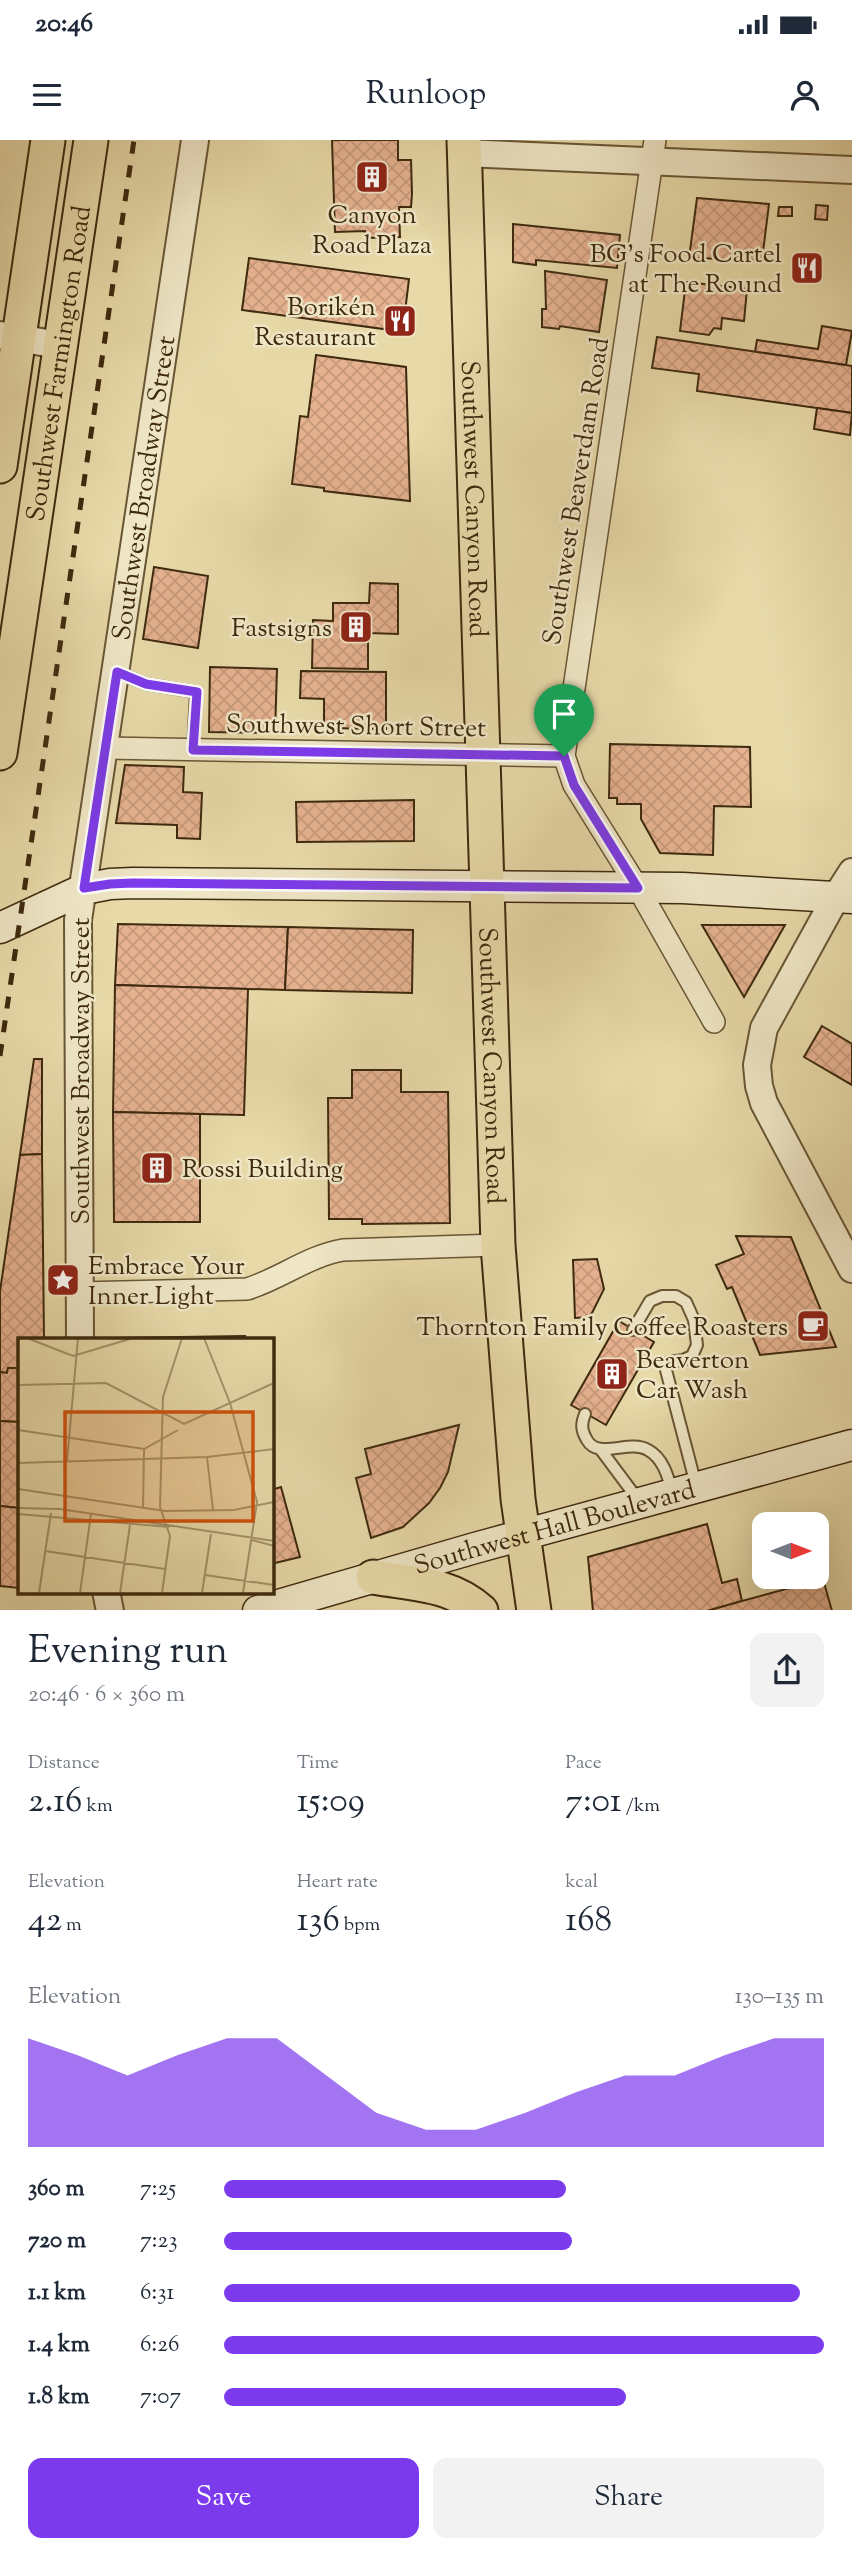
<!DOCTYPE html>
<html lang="en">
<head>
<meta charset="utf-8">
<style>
	:root { --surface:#fff; --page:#f2f2f3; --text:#1f2937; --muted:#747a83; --accent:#7c3aed }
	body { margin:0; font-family:"Sorts Mill Goudy",serif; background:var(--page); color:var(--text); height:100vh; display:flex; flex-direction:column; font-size:26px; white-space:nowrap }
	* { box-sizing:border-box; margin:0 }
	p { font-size:23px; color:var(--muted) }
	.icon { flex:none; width:38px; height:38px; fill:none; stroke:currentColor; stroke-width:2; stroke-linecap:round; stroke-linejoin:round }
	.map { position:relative; height:1470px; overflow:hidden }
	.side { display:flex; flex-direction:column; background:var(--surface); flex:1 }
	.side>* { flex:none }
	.needle { width:46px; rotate:90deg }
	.tools { position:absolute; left:752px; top:1372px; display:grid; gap:14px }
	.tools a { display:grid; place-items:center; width:77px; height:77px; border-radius:14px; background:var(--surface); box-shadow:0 7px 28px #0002; font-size:35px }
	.pin { position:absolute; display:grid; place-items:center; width:60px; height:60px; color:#fff; margin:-72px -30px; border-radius:50% 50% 50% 0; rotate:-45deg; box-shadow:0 0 7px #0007 }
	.pin .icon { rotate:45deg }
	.round { display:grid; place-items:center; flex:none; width:74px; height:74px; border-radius:14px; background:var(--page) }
	.overview { display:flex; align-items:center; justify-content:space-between; height:119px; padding:0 28px }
	h1 { font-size:38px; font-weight:600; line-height:52px }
	.metrics { display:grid; grid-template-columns:repeat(3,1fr); gap:10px; height:119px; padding:7px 28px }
	.metrics div { display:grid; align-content:center }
	.metrics b { font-size:35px; font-weight:600 }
	.metrics small { font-size:19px; font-weight:400 }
	.metrics p { font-size:19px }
	.chart { height:196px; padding:14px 28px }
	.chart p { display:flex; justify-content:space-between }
	.chart svg { width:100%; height:126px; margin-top:7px; fill:var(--accent); opacity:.7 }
	.button { display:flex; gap:14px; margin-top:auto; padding:14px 28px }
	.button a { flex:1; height:80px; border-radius:14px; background:var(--accent); color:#fff; font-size:28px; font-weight:600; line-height:80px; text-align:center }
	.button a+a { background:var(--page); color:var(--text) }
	ul { padding:0 28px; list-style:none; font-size:23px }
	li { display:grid; grid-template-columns:112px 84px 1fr; align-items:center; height:52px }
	li i { height:18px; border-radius:9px; background:var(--accent) }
	.status { display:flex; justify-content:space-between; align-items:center; height:49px; padding:0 35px; background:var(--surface); direction:ltr }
	.status svg { height:19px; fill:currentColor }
	header { display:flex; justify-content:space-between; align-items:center; height:91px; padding:0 28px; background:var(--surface); font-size:32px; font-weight:600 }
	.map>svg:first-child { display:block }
	.building { fill:url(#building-cross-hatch); stroke:#3e2a0e; stroke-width:2 }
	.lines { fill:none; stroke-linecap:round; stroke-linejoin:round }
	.service-casing { stroke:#685634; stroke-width:14 }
	.minor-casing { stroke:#685634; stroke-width:24 }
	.tertiary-casing { stroke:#685634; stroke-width:30 }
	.secondary-casing { stroke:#3e2a0e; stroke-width:33 }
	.primary-casing { stroke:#3e2a0e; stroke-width:37 }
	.service { stroke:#efe6c6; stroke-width:10 }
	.minor { stroke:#efe6c6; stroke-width:21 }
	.tertiary { stroke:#efe6c6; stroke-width:26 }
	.secondary { stroke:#efe6c6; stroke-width:30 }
	.primary { stroke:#e7d9a8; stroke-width:33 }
	.rail { stroke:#3e2a0e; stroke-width:5; stroke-dasharray:12 12; stroke-linecap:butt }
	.route-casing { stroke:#fff; stroke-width:14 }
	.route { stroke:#7c3aed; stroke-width:9 }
	.labels { text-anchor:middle; stroke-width:5; stroke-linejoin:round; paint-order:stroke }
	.poi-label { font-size:26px; fill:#3e2a0e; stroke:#efe6c6; text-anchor:end }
	.street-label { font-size:26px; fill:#3e2a0e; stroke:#efe6c6 }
	.inset-road { fill:none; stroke:#a3936a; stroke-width:2 }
	.view { fill:#ce520c; fill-opacity:0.15; stroke:#ce520c; stroke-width:3.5 }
	.inset-edge { fill:none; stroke:#3e2a0e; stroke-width:3.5 }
</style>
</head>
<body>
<div class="status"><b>20:46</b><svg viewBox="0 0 49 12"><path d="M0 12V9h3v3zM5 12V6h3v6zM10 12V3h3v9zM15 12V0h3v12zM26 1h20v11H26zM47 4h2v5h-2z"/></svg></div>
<header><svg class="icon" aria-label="menu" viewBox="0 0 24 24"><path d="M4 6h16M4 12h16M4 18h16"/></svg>Runloop<svg class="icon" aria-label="person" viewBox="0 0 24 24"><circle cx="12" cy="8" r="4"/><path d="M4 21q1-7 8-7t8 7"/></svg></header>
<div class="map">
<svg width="852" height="1471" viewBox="0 0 852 1471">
	<defs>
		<pattern id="building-cross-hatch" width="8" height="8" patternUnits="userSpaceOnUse" patternTransform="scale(1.75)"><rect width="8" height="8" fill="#e6b290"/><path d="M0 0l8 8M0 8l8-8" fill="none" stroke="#c6997b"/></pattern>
	</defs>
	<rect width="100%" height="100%" fill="#e7d9a8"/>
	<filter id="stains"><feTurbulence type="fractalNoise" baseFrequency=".00286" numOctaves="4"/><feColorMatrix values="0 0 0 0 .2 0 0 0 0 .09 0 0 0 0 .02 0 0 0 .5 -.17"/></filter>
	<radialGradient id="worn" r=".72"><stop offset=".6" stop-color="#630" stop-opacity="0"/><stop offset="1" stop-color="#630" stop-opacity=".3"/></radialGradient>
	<!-- building -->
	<g class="building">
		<polygon points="332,0 398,0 398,20 411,20 412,54 411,67 399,67 400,97 365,98 365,91 335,92"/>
		<polygon points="697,58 769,64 762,120 689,118"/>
		<polygon points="816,65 828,66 827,80 815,79"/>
		<polygon points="779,67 792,67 792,76 778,76"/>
		<polygon points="513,84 620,95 617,128 536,120 536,125 513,122"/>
		<polygon points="249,118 409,139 403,188 391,186 391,190 242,170"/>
		<polygon points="545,131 607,140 599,192 560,186 559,189 542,187 542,169 546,169"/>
		<polygon points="686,142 747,149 744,181 722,178 721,189 714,188 709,195 680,191"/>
		<polygon points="822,186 852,191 846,225 755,212 757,200 818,209"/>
		<polygon points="657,197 852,226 852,273 697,251 699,234 652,228"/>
		<polygon points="316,215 406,227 410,361 324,351 324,348 292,344 300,276 308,277"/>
		<polygon points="817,268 852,273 850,295 814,289"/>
		<polygon points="154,427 208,436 198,508 143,499"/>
		<polygon points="370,443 398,444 398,494 368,493 368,529 312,528 313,480 333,481 333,463 369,463"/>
		<polygon points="210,527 277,529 275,593 209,592"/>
		<polygon points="301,531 386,532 386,589 324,588 324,559 300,558"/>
		<polygon points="610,604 750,607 751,667 714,666 713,715 660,713 641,679 641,664 617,664 617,658 609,658"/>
		<polygon points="125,625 184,627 183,652 202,653 200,699 177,698 177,685 116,683"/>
		<polygon points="414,660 414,701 297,702 296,662"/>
		<polygon points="118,784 288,787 285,850 115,845"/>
		<polygon points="702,785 785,785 744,857"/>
		<polygon points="288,787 413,790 412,853 285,850"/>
		<polygon points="115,845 248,849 244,975 113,972"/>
		<polygon points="822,886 852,904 852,945 804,917"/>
		<polygon points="34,919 42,919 42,1014 20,1015"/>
		<polygon points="352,930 401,930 401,952 448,952 450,1083 362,1084 362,1079 329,1079 328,958 352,958"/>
		<polygon points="113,972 200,974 200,1082 114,1082"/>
		<polygon points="42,1014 44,1199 19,1199 19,1228 8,1228 7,1233 0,1232 0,1151 20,1015"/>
		<polygon points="736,1096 791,1097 836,1207 760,1215 732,1147 727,1149 716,1125 744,1114"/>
		<polygon points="597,1119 604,1149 590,1177 575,1178 573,1120"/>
		<polygon points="619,1181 654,1202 606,1285 571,1265"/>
		<polygon points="245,1196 245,1199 113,1199 113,1198"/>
		<polygon points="8,1228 19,1228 19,1282 0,1281 0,1232 7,1233"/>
		<polygon points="0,1281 19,1282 19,1368 0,1366"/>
		<polygon points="459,1285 448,1332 440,1348 429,1363 403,1387 371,1398 356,1338 371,1334 365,1309"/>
		<polygon points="281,1347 300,1417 271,1424 271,1350"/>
		<polygon points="0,1366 19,1368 19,1448 0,1446"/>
		<polygon points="707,1384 722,1443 737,1439 742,1461 707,1471 593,1471 588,1417"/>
		<polygon points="823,1439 832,1471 707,1471 742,1461"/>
	</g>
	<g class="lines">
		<defs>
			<g id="service">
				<polyline points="117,532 146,544 196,552 193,610"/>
				<polyline points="633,1190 650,1161 662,1156 676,1156 686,1162 694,1180 697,1205 692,1216 683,1220 669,1222 666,1230 696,1345"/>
				<path d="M585 1274C581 1284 581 1290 587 1300 598 1320 629 1299 648 1310 663 1318 668 1336 672 1352"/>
				<polyline points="601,1310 639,1361"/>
			</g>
			<g id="minor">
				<polyline points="655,0 564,616 574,645 638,748 714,882"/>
				<polyline points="105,608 564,616"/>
				<path d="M80 1153 247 1149C280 1139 308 1116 343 1110L498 1105"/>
			</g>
			<g id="tertiary">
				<polyline points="464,13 852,30"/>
				<polyline points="0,195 59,205"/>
				<polyline points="852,732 836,757 764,888 757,925 759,946 764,963 852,1129"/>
				<path id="s1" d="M80 1199 78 780 195 0"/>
				<polyline points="106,1451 110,1471"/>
			</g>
			<g id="secondary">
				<polyline points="0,788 84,749 110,744 133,743 683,748 852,758"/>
				<path id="s2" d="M258 1471 475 1408 852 1305"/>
			</g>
			<g id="primary">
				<path id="s3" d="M464 0 498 1105 518 1359 534 1471"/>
				<polyline points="0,326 48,0"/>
				<path id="s4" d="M0 613 91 0"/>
				<path d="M373 1437C413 1444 450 1443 481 1471"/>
			</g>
		</defs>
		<!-- service casing -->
		<use href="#service" class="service-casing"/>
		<!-- minor casing -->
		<use href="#minor" class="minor-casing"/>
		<!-- tertiary casing -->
		<use href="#tertiary" class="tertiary-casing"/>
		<!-- secondary casing -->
		<use href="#secondary" class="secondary-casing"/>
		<!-- primary casing -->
		<use href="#primary" class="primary-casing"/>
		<!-- service -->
		<use href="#service" class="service"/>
		<!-- minor -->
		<use href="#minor" class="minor"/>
		<!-- tertiary -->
		<use href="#tertiary" class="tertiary"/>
		<!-- secondary -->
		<use href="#secondary" class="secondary"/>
		<!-- primary -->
		<use href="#primary" class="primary"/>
		<!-- rail -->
		<polyline class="rail" points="0,916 134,0"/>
	</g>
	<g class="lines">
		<defs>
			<polygon id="route" points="117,532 146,544 197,552 193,610 564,616 574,645 638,748 133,743 110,744 84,748"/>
		</defs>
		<!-- route casing -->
		<use href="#route" class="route-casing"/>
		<!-- route -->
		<use href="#route" class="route"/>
	</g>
	<!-- icons -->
	<defs>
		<symbol id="building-square" viewBox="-11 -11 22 22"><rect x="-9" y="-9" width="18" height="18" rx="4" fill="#8f2418" stroke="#efe6c6"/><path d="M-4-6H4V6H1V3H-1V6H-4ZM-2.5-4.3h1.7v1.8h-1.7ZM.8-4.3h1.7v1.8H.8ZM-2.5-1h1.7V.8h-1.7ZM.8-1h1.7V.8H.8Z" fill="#fff"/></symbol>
		<symbol id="restaurant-square" viewBox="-11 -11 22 22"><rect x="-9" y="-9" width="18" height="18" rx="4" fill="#8f2418" stroke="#efe6c6"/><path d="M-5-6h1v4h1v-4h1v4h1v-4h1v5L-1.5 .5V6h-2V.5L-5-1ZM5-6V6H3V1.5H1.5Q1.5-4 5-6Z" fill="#fff"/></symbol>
		<symbol id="sight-square" viewBox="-11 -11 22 22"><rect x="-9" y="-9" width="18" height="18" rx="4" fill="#8f2418" stroke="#efe6c6"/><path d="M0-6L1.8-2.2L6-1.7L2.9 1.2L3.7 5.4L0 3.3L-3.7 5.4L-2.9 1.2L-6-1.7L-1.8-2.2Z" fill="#fff"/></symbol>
		<symbol id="cafe-square" viewBox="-11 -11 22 22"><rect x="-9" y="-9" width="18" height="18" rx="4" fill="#8f2418" stroke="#efe6c6"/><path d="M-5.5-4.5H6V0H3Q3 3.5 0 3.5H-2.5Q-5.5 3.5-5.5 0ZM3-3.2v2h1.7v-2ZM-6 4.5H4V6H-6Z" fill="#fff"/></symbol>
	</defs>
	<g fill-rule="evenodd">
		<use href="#building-square" x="353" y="18" width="38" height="38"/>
		<use href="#restaurant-square" x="788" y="109" width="38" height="38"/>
		<use href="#restaurant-square" x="381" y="162" width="38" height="38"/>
		<use href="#building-square" x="337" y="468" width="38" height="38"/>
		<use href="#building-square" x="138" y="1009" width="38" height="38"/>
		<use href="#sight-square" x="44" y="1121" width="38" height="38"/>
		<use href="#cafe-square" x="794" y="1167" width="38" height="38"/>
		<use href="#building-square" x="593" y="1215" width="38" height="38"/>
	</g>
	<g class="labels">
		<!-- poi labels -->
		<g class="poi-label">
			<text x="372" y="83" text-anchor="middle">Canyon<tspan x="372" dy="30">Road Plaza</tspan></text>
			<text x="782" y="122">BG's Food Cartel<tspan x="782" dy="30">at The Round</tspan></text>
			<text x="376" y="175">Borikén<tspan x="376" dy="30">Restaurant</tspan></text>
			<text x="332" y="496">Fastsigns</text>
			<text x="182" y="1037" text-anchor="start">Rossi Building</text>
			<text x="88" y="1134" text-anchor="start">Embrace Your<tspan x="88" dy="30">Inner Light</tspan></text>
			<text x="788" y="1195">Thornton Family Coffee Roasters</text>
			<text x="636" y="1228" text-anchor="start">Beaverton<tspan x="636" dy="30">Car Wash</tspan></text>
		</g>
		<!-- street labels -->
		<g class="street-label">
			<text dy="9" stroke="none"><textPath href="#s4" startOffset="394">Southwest Farmington Road</textPath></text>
			<text dy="9" stroke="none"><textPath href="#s1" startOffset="856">Southwest Broadway Street</textPath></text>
			<text transform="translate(575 351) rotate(-81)" y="9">Southwest Beaverdam Road</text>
			<text dy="9" stroke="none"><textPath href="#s3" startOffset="359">Southwest Canyon Road</textPath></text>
			<text transform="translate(356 585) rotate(1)" y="9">Southwest Short Street</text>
			<text dy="9" stroke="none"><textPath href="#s3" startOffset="926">Southwest Canyon Road</textPath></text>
			<text transform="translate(80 931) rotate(-90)" y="9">Southwest Broadway Street</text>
			<text dy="9" stroke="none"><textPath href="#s2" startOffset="308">Southwest Hall Boulevard</textPath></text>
		</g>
	</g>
	<!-- overview -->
	<g transform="translate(18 1198)">
		<rect width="256" height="256" fill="#e7d9a8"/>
		<path class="inset-road" d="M9 0 55 18 115 0M186 0 212 65 239 164 225 255M0 47 88 45 166 86 256 45M0 92 126 111 160 92M189 119 195 172M49 123 60 0M0 125 189 119 256 111M0 151 147 173 216 172 256 164M0 170 42 171 256 203M125 170 126 111M0 176 151 189M234 202 256 208M27 213 147 231M187 237 256 247M21 255 33 175M62 255 73 176M102 255 112 187M144 255 152 198 142 169 145 59 164 0M184 255 193 196"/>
		<path class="view" d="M47 74H235V183H47Z"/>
		<rect width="256" height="256" class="inset-edge"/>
	</g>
	<rect width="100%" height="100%" filter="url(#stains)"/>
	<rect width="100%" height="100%" fill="url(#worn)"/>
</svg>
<div class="tools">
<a><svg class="needle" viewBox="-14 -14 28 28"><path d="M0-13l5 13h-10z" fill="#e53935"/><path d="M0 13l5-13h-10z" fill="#747a83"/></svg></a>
</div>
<div class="pin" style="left:564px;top:616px;background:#1e9e55"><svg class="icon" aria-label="arrive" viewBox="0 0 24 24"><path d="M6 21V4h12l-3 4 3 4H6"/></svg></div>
</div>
<section class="side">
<div class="overview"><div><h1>Evening run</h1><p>20:46 · 6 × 360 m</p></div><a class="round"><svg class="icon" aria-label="share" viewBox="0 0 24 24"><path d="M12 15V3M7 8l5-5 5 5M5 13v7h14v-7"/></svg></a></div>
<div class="metrics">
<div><p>Distance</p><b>2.16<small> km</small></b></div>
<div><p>Time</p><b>15:09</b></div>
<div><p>Pace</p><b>7:01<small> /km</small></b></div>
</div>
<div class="metrics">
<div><p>Elevation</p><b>42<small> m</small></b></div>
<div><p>Heart rate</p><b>136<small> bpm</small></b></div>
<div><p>kcal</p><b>168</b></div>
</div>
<div class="chart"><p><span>Elevation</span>130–135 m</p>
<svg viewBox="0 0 160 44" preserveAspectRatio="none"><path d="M0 44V6L10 12L20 19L30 12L40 6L50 6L60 19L70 32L80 38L90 38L100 32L110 25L120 19L130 19L140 12L150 6L160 6V44z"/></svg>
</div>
<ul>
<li><b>360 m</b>7:25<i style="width:57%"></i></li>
<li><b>720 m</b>7:23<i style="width:58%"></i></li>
<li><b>1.1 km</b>6:31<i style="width:96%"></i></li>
<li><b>1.4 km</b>6:26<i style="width:100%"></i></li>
<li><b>1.8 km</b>7:07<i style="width:67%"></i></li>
</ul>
<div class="button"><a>Save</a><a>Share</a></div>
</section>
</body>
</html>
